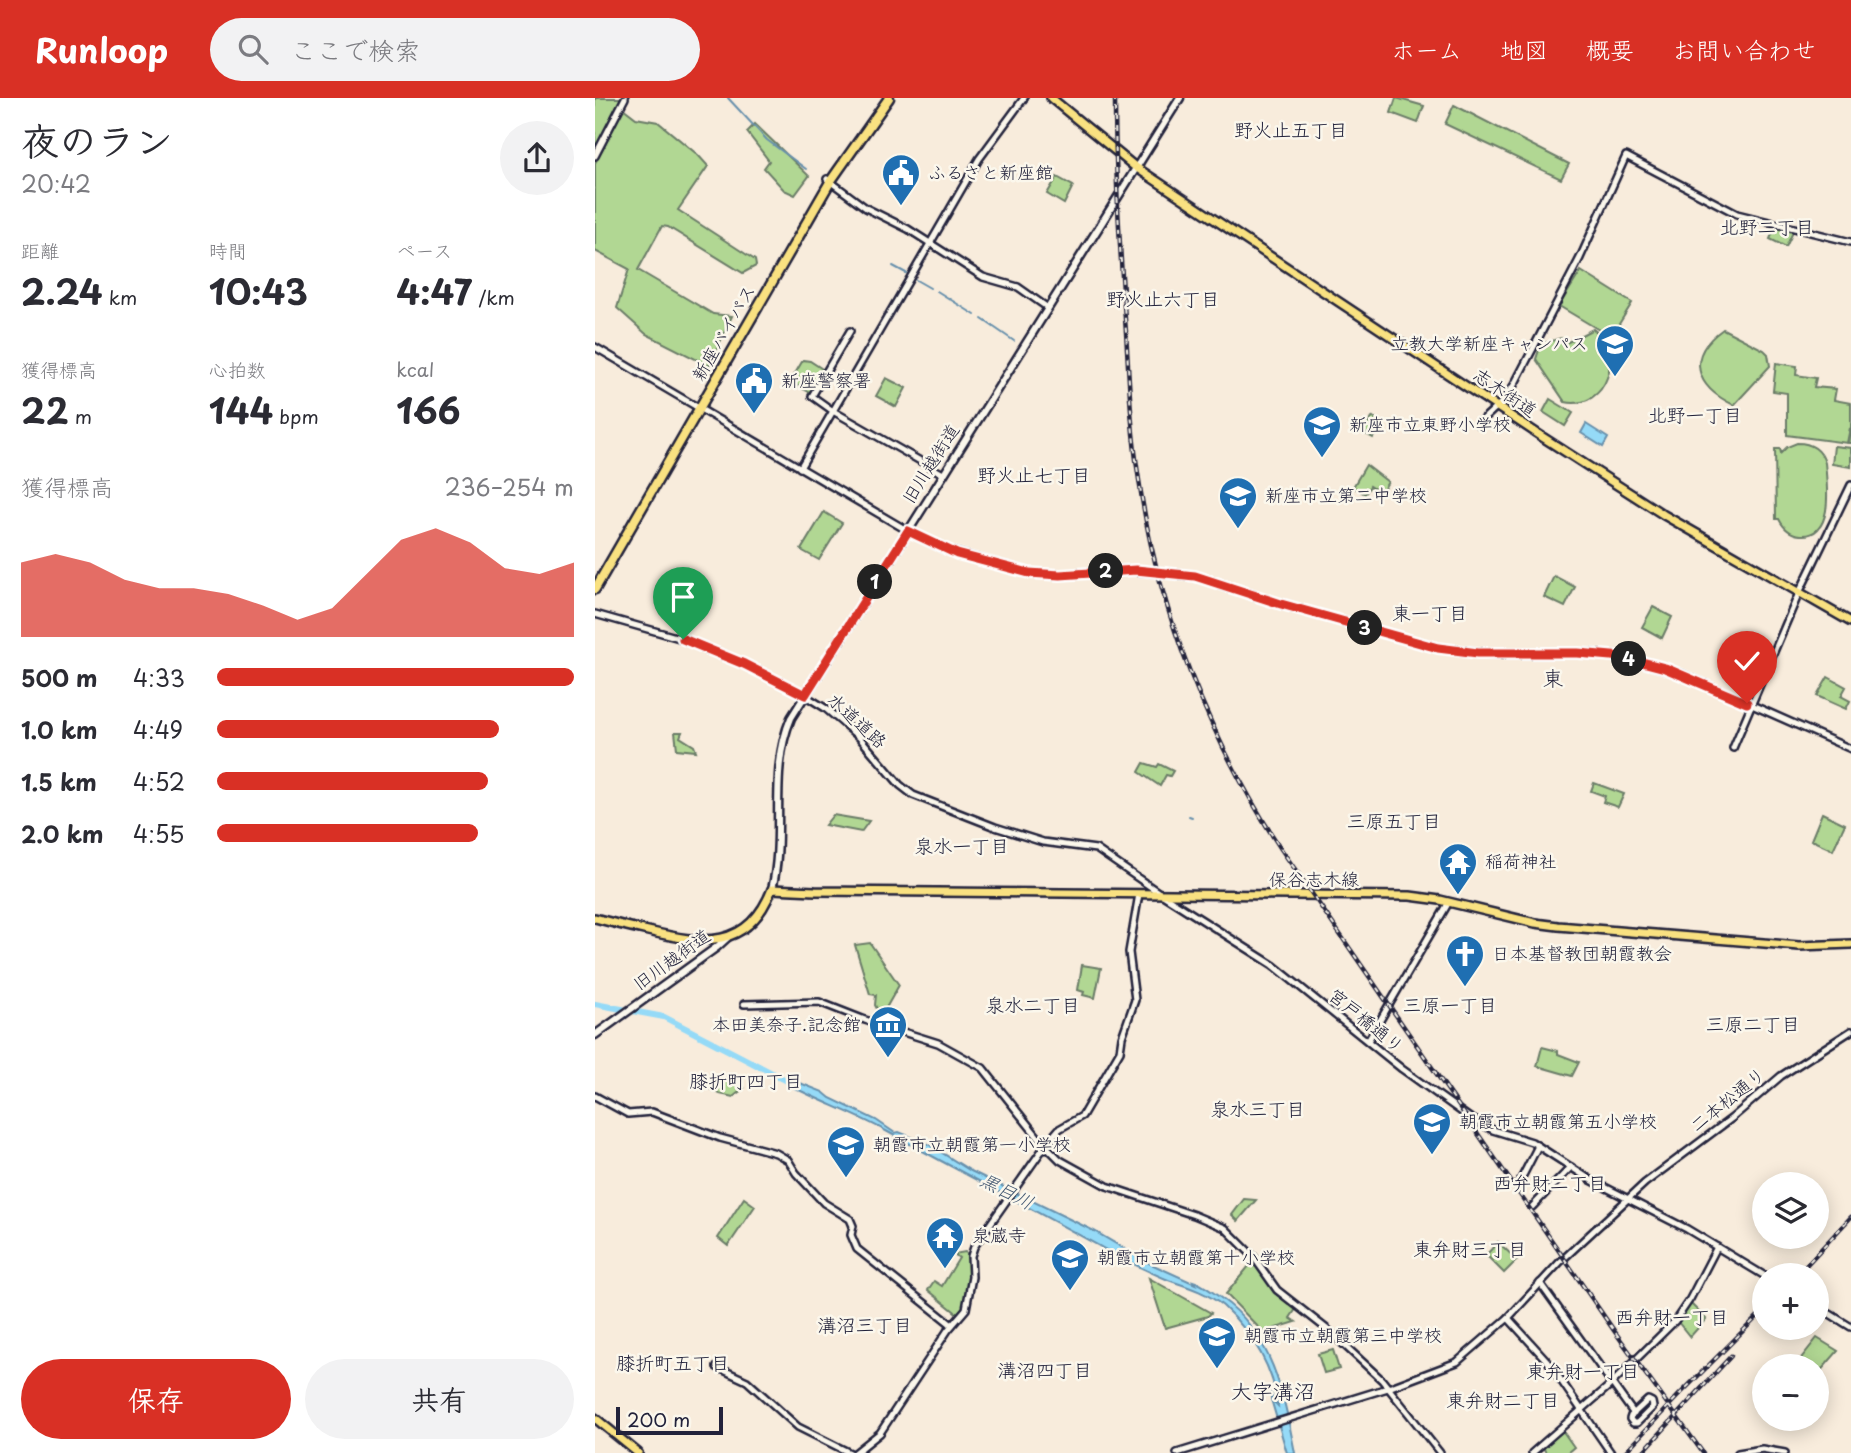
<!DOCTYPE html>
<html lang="ja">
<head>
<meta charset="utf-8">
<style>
	:root { --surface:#fff; --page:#f2f2f3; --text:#2b2b33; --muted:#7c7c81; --accent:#d93025 }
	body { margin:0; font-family:"Playpen Sans","Klee One",sans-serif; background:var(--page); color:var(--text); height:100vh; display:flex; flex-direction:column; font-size:26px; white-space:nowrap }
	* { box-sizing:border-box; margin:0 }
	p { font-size:23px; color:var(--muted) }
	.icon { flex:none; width:38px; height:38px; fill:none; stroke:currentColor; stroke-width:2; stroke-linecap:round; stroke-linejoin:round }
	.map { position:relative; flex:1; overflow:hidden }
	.details { display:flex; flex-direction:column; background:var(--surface); width:595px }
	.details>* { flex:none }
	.buttons { position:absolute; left:1157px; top:1074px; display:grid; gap:14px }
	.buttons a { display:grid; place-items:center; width:77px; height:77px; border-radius:50%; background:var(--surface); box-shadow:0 4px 18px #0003; font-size:35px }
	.scale { position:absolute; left:21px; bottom:18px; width:107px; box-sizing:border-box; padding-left:7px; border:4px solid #22223b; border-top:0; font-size:19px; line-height:24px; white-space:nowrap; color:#22223b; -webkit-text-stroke:5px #fbf7ec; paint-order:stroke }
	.pin { position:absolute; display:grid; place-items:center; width:60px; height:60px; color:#fff; margin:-72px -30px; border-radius:50% 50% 50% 0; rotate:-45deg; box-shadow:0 0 7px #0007 }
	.pin .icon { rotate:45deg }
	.km { position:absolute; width:35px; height:35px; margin:-18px; border-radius:50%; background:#222; color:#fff; font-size:19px; line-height:35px; text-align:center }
	.round { display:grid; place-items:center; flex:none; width:74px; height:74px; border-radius:37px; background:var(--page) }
	.summary { display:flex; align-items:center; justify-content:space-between; height:119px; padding:0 21px }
	h1 { font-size:38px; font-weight:700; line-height:52px }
	.figures { display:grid; grid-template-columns:repeat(3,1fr); gap:10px; height:119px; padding:7px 21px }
	.figures div { display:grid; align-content:center }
	.figures b { font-size:35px; font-weight:700 }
	.figures small { font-size:19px; font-weight:400 }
	.figures p { font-size:19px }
	.chart { height:196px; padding:14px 21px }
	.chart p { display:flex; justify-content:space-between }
	.chart svg { width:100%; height:126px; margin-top:7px; fill:var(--accent); opacity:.7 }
	.primary-button { display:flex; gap:14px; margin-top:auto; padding:14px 21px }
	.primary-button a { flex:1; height:80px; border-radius:42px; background:var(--accent); color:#fff; font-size:28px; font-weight:700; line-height:80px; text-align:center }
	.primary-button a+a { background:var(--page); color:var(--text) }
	ul { padding:0 21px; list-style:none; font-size:23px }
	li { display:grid; grid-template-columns:112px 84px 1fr; align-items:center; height:52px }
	li i { height:18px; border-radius:9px; background:var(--accent) }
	header { display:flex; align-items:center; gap:42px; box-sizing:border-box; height:98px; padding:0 35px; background:var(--accent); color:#fff }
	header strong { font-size:33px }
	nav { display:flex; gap:38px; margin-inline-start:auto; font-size:24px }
	.search { width:490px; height:63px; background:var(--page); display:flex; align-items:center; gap:18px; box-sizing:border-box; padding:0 24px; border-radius:38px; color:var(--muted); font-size:26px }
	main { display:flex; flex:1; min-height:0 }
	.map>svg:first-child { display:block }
	.green { fill:#b1d793; stroke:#6a7c67; stroke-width:2 }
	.water { fill:#95daf7; stroke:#6790ac; stroke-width:2 }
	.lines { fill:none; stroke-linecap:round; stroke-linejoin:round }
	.stream { stroke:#6790ac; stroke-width:2 }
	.river { stroke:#95daf7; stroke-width:6 }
	.tertiary-casing { stroke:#22223b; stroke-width:10 }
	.secondary-casing { stroke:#22223b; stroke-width:11 }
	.primary-casing { stroke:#22223b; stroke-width:12 }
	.trunk-casing { stroke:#22223b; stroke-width:13 }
	.tertiary { stroke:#fbf7ec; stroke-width:5 }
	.secondary { stroke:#fbf7ec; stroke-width:6 }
	.primary { stroke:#f9e181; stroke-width:7 }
	.trunk { stroke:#f9e181; stroke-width:8 }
	.rail-casing { stroke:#22223b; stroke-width:4.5 }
	.rail { stroke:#fbf7ec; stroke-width:2; stroke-dasharray:5; stroke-linecap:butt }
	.route-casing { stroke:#fff; stroke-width:14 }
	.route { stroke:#d93025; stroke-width:9 }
	.labels { text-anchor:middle; stroke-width:5; stroke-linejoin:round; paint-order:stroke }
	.poi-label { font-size:18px; fill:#22223b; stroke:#fbf7ec; text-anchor:start }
	.street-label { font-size:18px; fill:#22223b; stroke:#fbf7ec }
	.neighbourhood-label { font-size:19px; fill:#22223b; stroke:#fbf7ec }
	.water-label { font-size:19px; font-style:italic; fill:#445973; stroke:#fbf7ec }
	.quarter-label { font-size:21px; fill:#22223b; stroke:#fbf7ec }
</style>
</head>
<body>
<header>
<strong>Runloop</strong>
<div class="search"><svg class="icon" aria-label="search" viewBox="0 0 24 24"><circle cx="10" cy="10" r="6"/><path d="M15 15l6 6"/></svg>ここで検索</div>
<nav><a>ホーム</a><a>地図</a><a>概要</a><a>お問い合わせ</a></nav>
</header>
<main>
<section class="details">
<div class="summary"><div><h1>夜のラン</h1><p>20:42</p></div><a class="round"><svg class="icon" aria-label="share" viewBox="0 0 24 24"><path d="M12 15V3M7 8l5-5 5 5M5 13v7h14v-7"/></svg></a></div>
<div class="figures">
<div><p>距離</p><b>2.24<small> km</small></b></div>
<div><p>時間</p><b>10:43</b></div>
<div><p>ペース</p><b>4:47<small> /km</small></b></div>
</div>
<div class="figures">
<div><p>獲得標高</p><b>22<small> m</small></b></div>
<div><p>心拍数</p><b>144<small> bpm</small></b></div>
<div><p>kcal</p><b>166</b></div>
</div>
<div class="chart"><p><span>獲得標高</span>236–254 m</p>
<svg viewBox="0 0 160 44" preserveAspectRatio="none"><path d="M0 44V18L10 15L20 18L30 24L40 27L50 27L60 29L70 33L80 38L90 34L100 22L110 10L120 6L130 11L140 20L150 22L160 18V44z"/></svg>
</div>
<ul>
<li><b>500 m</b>4:33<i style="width:100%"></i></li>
<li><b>1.0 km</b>4:49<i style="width:79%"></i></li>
<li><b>1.5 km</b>4:52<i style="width:76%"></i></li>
<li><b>2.0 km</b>4:55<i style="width:73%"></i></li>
</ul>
<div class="primary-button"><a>保存</a><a>共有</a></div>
</section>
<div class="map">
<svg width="1256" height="1355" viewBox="0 0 1256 1355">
	<rect width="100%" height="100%" fill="#f8ecdc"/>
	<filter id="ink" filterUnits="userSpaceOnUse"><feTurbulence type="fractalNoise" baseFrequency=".0143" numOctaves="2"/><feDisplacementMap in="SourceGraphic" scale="14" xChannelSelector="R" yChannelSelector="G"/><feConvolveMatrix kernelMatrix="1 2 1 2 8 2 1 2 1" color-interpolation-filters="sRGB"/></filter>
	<g filter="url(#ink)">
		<!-- green -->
		<g class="green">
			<polygon points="0,0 29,0 0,56"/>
			<polygon points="801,0 829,8 823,25 796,15"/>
			<polygon points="859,7 974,66 966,81 850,26"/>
			<polygon points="28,10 41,20 63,24 103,57 113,68 83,112 160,162 161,168 148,175 73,129 67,128 43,172 118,216 137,218 114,268 51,236 22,210 34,171 0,153 0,65"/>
			<polygon points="160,26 214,78 200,97 189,92 169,70 174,63 152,34"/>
			<polygon points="462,79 478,88 469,106 452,96"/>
			<polygon points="1181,127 1199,132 1191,149 1175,141"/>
			<polygon points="986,173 1037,205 1016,239 964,208"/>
			<path d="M998 231C1031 254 1012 313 970 304L941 261 946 246 966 240 973 244Z"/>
			<path d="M1128 231 1169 252 1173 256 1175 268 1139 307C1100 289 1090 258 1128 231Z"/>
			<polygon points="208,262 215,263 229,272 216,295 195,284"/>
			<polygon points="1181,265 1202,268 1201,277 1221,280 1219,289 1241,291 1239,302 1256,305 1256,345 1253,345 1255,330 1252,345 1192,337 1192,295 1178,293"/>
			<polygon points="291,280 311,290 301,309 281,298"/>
			<polygon points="955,301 978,315 970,328 948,314"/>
			<polygon points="778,319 786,326 778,340 767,334"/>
			<path d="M1202 345C1216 345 1226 351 1230 365 1232 386 1240 440 1205 437 1195 436 1188 429 1184 421H1181L1180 351H1185L1186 355 1192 349Z"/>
			<polygon points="1239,348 1256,350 1256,369 1237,366"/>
			<polygon points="771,367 793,384 786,395 775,388 770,396 758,389"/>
			<polygon points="229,414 247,425 224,462 206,452"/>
			<polygon points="959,478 980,489 970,509 949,499"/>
			<polygon points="1058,509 1077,519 1067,540 1047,529"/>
			<polygon points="1233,579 1251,589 1246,598 1255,603 1251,611 1222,598"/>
			<polygon points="80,634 87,634 85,639 99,648 101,653 82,651"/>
			<polygon points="549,665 562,669 564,666 578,673 575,678 571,677 565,688 544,674"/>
			<polygon points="999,685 1029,696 1023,709 1008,704 1010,698 996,693"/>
			<polygon points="1227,715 1250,726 1238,752 1216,742"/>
			<polygon points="238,717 274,723 266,734 230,727"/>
			<polygon points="275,845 304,887 287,917 285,917 280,907 281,897 275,896 260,847"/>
			<polygon points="487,867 506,870 500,900 488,897 489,894 483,892"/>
			<polygon points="947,949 963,953 963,956 984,964 977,978 942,968"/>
			<polygon points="124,977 149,990 138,999 125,996 115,991"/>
			<polygon points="149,1100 160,1108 133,1148 123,1140"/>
			<polygon points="649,1101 661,1102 643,1123 637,1117"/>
			<polygon points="903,1144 922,1162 909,1175 891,1157"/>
			<path d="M370 1154 374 1157C376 1177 375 1200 364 1217L333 1192 339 1183 347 1188 364 1160 359 1156Z"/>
			<polygon points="654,1168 662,1168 680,1195 701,1211 695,1220 701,1224 668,1234 631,1196"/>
			<polygon points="554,1180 616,1215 613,1218 570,1230"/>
			<polygon points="1095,1205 1111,1221 1095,1239 1083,1224"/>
			<polygon points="1222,1240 1243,1253 1222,1277 1222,1269 1209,1269 1203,1264"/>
			<polygon points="738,1252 744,1271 729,1275 723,1256"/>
			<polygon points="967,1332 979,1349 972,1355 951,1355 948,1349"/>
		</g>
		<!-- water -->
		<g class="water">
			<polygon points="991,326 1013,340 1008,349 986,335"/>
			<path d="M200 983 228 994 235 1000 281 1022 300 1035 304 1034 333 1046 376 1073 499 1133 554 1165 600 1186 598 1183C608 1186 617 1194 626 1200 678 1236 689 1298 700 1355H692L676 1301V1294L679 1304 683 1308C678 1268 657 1235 628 1208 613 1195 594 1189 576 1183 555 1175 533 1163 513 1153 440 1112 367 1075 291 1033 260 1016 227 1004 196 988Z"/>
		</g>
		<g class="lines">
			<!-- stream -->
			<g class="stream">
				<polyline points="133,0 172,42 211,71"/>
				<polyline points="298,168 311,175"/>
				<polyline points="321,182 335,190"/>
				<polyline points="342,193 380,217"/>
				<polyline points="387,221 419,243"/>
				<polyline points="594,718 597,719"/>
			</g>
			<!-- river -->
			<polyline class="river" points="0,906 69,919 204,989"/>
			<defs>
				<g id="tertiary">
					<polyline points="0,58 30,0"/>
					<polyline points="232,81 271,110 313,131 388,179 423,189 453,210"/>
					<polyline points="255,233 217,298 238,313 348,376"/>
					<polyline points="0,249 313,433 352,452 434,475 465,477 529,472 600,478 686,506 843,550 900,556 994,555 1036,561 1087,576 1256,651"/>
					<polyline points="883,326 908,303 919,287 985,160 1031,58 1142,116 1256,144"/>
					<polyline points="205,370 384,61 429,0"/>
					<polyline points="0,516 88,541 149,566 201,592 230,610 264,639 305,687 318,697 400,729 448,744 501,751 566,796 678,867 807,971 875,1020 898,1032 937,1044 996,1082 1092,1131 1170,1178"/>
					<polyline points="1138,650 1204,495 1256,387"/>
					<polyline points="149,906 224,904 270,922 343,945 388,970 446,1043 465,1062 512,1088 599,1117 630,1130 658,1158 682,1192 733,1232 787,1282 845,1355"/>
					<polyline points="773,943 854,804"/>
					<polyline points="0,998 33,1016 57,1014 125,1040 181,1055 193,1062 201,1075 229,1105 255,1121 258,1128 256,1137 262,1151 357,1227"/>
					<polyline points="923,1087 943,1048"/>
					<polyline points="937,1109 976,1069"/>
					<polyline points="945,1185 1039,1316"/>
					<polyline points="1222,1208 1256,1229"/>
					<polyline points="913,1220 954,1265 1016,1355"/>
					<polyline points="122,1269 152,1283 203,1329 255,1355"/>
					<polygon points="1053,1302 1057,1304 1058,1309 1042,1325 1038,1325 1035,1321 1036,1318"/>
					<polyline points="260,1355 285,1335 353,1232 371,1211 377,1179 376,1158 379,1149 452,1045 464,1031 487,1018 525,953 527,939 540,902 534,854 544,796"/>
					<polyline points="582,1355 796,1289 862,1264 913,1220 965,1164 1050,1085 1137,1020 1186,978 1256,933"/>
					<polyline points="937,1355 1014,1288 1080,1223 1095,1201 1122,1149"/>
					<polyline points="1143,1355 1167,1351 1190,1355"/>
				</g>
				<g id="secondary">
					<path d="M177 791C191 735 173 674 196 620L585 0"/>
					<polyline points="0,937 122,849 133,839"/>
				</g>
				<g id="primary">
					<polyline points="456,0 539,68 949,340 1069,417 1256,524"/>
					<path d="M0 820C18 825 35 829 53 833 107 846 153 853 177 791L220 793 815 798 845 802 940 825 963 828 1204 848 1256 846"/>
					<polyline points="0,1320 43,1355"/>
				</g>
				<polyline id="trunk" points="0,491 235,84 294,0"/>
			</defs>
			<!-- tertiary casing -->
			<use href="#tertiary" class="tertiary-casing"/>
			<!-- secondary casing -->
			<use href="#secondary" class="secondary-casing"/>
			<!-- primary casing -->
			<use href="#primary" class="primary-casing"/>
			<!-- trunk casing -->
			<use href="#trunk" class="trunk-casing"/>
			<!-- tertiary -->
			<use href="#tertiary" class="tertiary"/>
			<!-- secondary -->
			<use href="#secondary" class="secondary"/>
			<!-- primary -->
			<use href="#primary" class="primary"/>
			<!-- trunk -->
			<use href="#trunk" class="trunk"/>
			<defs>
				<g id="rail">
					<path d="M520 0C520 78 525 156 531 234 534 283 536 333 544 382 563 514 614 640 686 751L1020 1234 1108 1355"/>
					<polyline points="1201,1178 1256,1119"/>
					<polyline points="1029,1355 1085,1296 1169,1212"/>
					<polyline points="1047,1355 1136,1258"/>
				</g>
			</defs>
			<!-- rail casing -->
			<use href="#rail" class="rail-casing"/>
			<!-- rail -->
			<use href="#rail" class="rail"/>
		</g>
	</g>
	<g class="lines" filter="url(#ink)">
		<defs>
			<polyline id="route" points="88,541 149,566 210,597 313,433 362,456 434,475 465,477 541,472 600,478 686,506 843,550 883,555 983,555 1028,559 1070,570 1152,605"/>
		</defs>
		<!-- route casing -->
		<use href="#route" class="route-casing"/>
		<!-- route -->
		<use href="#route" class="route"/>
	</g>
	<!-- icons -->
	<defs>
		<symbol id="civic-pin" viewBox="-11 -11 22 30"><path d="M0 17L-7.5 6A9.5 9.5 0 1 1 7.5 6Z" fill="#1f6fb2" stroke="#fbf7ec"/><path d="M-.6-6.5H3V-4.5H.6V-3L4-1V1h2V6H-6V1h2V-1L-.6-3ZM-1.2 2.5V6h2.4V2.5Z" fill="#fff"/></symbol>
		<symbol id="university-pin" viewBox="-11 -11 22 30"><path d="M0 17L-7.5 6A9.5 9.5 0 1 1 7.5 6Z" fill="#1f6fb2" stroke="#fbf7ec"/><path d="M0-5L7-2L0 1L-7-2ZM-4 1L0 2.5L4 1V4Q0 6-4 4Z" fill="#fff"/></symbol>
		<symbol id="school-pin" viewBox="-11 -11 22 30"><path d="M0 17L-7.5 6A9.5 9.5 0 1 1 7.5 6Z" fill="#1f6fb2" stroke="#fbf7ec"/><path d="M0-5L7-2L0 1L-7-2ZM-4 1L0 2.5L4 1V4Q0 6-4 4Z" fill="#fff"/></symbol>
		<symbol id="temple-pin" viewBox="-11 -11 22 30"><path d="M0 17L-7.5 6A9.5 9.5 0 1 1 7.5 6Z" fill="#1f6fb2" stroke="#fbf7ec"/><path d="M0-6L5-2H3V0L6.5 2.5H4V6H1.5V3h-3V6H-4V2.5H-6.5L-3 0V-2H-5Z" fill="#fff"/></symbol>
		<symbol id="church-pin" viewBox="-11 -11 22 30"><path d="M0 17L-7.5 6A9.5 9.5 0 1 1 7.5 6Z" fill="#1f6fb2" stroke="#fbf7ec"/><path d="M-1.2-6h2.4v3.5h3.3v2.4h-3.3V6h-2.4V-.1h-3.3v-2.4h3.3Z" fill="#fff"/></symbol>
		<symbol id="museum-pin" viewBox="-11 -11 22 30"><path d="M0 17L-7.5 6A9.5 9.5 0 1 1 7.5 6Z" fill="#1f6fb2" stroke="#fbf7ec"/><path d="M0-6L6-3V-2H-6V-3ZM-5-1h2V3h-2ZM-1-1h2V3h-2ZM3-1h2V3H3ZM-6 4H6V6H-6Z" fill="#fff"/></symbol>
	</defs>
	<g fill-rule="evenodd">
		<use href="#civic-pin" x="284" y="53" width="44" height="60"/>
		<use href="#university-pin" x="998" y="224" width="44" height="60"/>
		<use href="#civic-pin" x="137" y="261" width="44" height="60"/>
		<use href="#school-pin" x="705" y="305" width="44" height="60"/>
		<use href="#school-pin" x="621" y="376" width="44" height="60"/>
		<use href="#temple-pin" x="841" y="742" width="44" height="60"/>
		<use href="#church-pin" x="848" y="834" width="44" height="60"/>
		<use href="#museum-pin" x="271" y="905" width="44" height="60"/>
		<use href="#school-pin" x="815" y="1002" width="44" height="60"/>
		<use href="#school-pin" x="229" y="1025" width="44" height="60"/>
		<use href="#temple-pin" x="328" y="1116" width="44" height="60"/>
		<use href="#school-pin" x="453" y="1138" width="44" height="60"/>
		<use href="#school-pin" x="600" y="1216" width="44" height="60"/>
	</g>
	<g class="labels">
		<!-- poi labels -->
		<g class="poi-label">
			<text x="333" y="81">ふるさと新座館</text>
			<text x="993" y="252" text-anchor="end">立教大学新座キャンパス</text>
			<text x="186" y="289">新座警察署</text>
			<text x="754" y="333">新座市立東野小学校</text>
			<text x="670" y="404">新座市立第二中学校</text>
			<text x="890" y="770">稲荷神社</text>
			<text x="897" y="862">日本基督教団朝霞教会</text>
			<text x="266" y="933" text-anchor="end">本田美奈子.記念館</text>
			<text x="864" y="1030">朝霞市立朝霞第五小学校</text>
			<text x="278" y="1053">朝霞市立朝霞第一小学校</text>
			<text x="377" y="1144">泉蔵寺</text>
			<text x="502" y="1166">朝霞市立朝霞第十小学校</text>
			<text x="649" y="1244">朝霞市立朝霞第三中学校</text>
		</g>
		<!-- street labels -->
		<g class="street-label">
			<text transform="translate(129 235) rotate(-60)" y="6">新座バイパス</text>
			<text transform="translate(910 295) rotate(34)" y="6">志木街道</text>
			<text transform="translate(336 366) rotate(-58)" y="6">旧川越街道</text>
			<text transform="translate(262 623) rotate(42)" y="6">水道道路</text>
			<text x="719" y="788">保谷志木線</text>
			<text transform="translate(77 862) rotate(-36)" y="6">旧川越街道</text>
			<text transform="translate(771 923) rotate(39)" y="6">宮戸橋通り</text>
			<text transform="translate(1133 1002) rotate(-39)" y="6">二本松通り</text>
		</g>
		<!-- neighbourhood labels -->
		<g class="neighbourhood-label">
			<text x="696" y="39">野火止五丁目</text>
			<text x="1172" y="136">北野二丁目</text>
			<text x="568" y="208">野火止六丁目</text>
			<text x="1100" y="324">北野一丁目</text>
			<text x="439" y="384">野火止七丁目</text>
			<text x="835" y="522">東一丁目</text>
			<text x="799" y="730">三原五丁目</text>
			<text x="367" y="755">泉水一丁目</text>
			<text x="438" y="914">泉水二丁目</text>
			<text x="855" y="914">三原一丁目</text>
			<text x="1158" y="933">三原二丁目</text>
			<text x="151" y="990">膝折町四丁目</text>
			<text x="663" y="1018">泉水三丁目</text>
			<text x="955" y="1092">西弁財二丁目</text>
			<text x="875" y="1158">東弁財三丁目</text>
			<text x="1077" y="1226">西弁財一丁目</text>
			<text x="270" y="1234">溝沼三丁目</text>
			<text x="78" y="1272">膝折町五丁目</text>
			<text x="450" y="1279">溝沼四丁目</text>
			<text x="988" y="1280">東弁財一丁目</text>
			<text x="908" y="1309">東弁財二丁目</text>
		</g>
		<!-- water labels -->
		<g class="water-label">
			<text transform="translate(412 1093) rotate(27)" y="7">黒目川</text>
		</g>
		<!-- quarter labels -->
		<g class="quarter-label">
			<text x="958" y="588">東</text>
			<text x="678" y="1301">大字溝沼</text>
		</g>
	</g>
</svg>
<div class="buttons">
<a><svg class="icon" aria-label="layers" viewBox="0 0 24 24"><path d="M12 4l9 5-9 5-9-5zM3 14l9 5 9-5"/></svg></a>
<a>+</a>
<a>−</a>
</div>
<div class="scale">200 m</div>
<div class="pin" style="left:88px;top:541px;background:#1e9e55"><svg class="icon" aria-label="arrive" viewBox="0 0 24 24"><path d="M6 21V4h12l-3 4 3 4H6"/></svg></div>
<div class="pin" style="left:1152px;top:605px;background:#d93025"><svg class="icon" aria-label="check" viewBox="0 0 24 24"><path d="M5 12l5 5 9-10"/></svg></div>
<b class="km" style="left:280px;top:484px">1</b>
<b class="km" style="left:511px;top:473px">2</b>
<b class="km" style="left:770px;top:530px">3</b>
<b class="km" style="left:1034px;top:561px">4</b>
</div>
</main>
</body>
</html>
